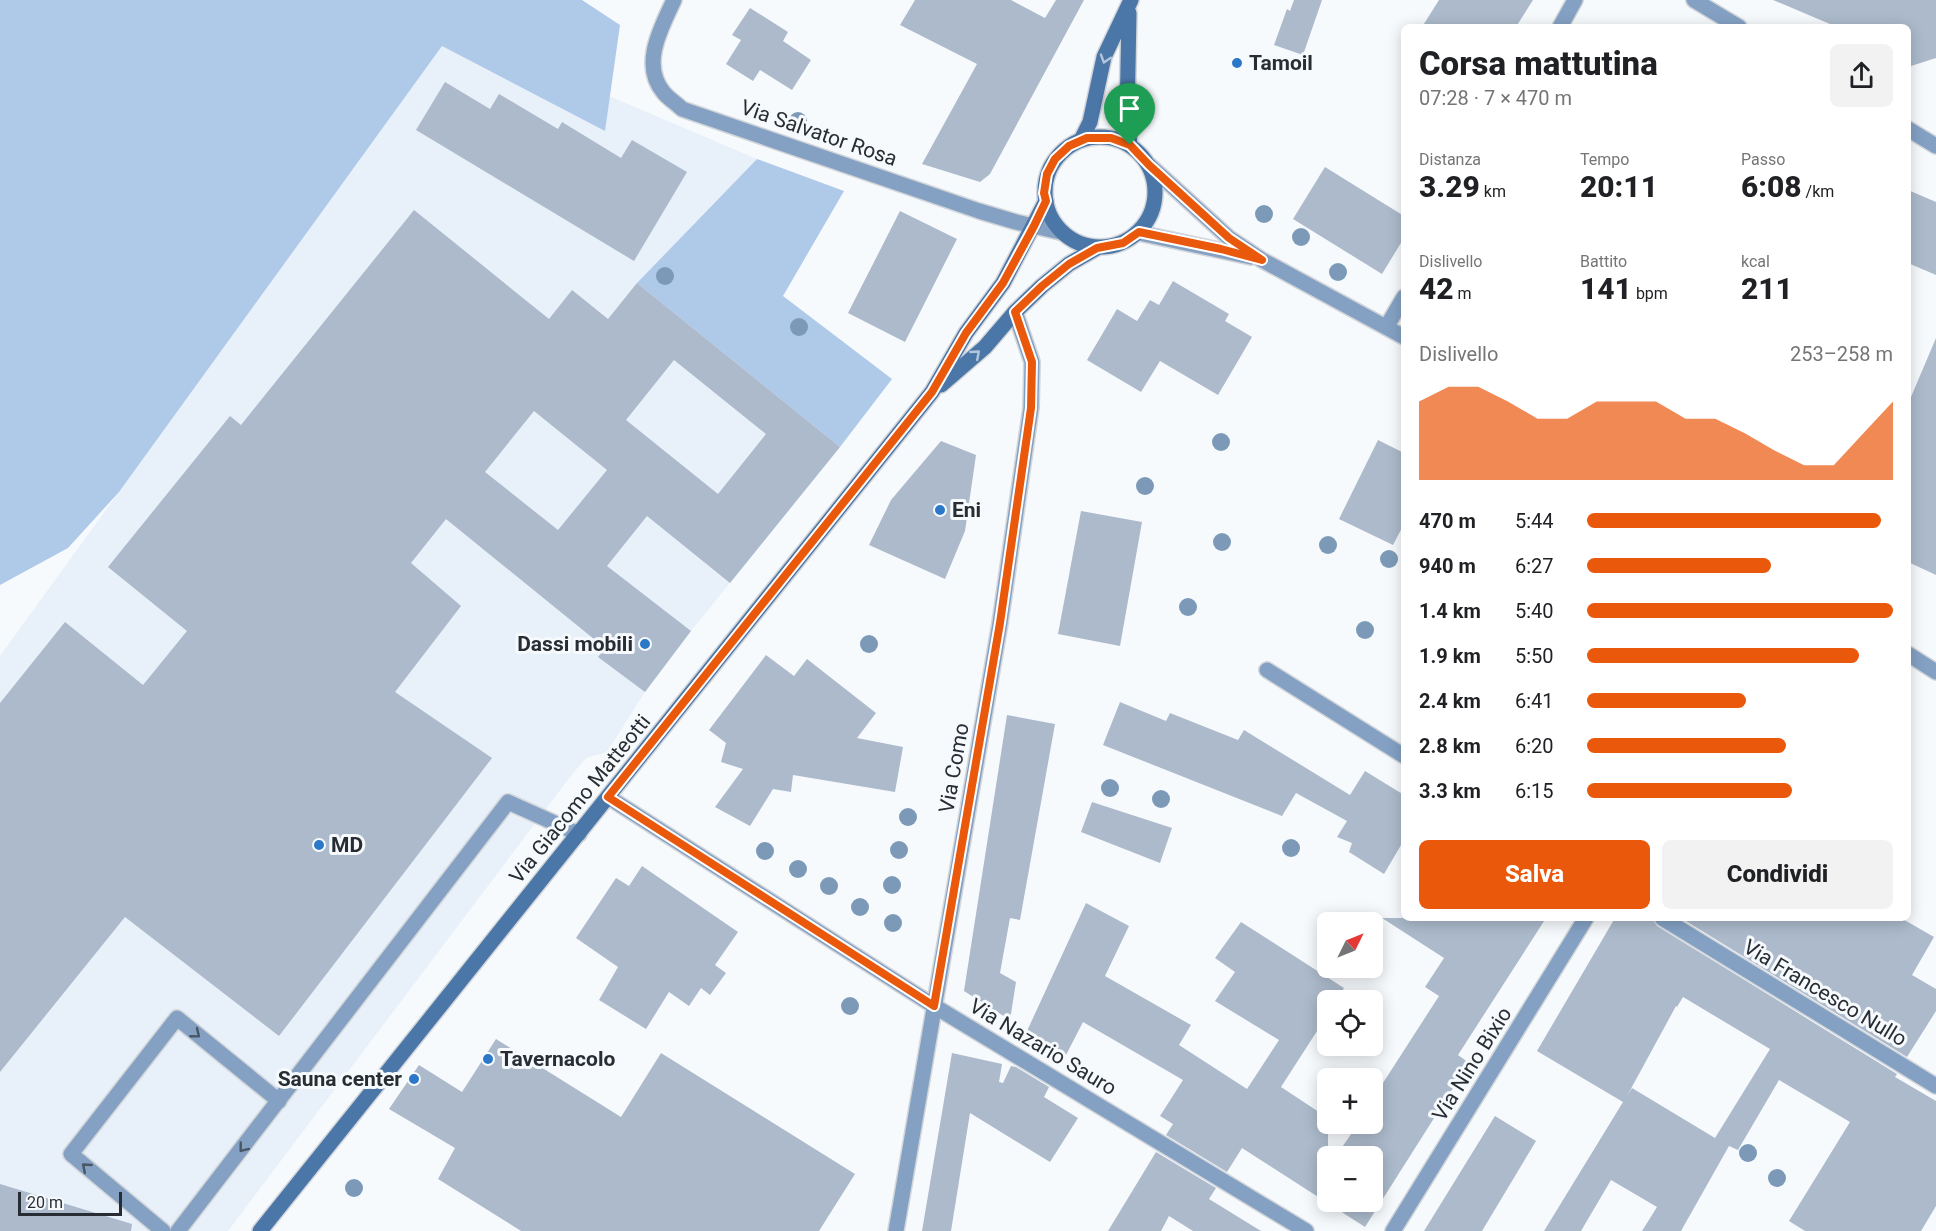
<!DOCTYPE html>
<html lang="it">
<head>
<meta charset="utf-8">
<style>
	:root { --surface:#fff; --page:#f2f2f2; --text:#202124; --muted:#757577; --accent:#ea580c }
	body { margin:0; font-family:Roboto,sans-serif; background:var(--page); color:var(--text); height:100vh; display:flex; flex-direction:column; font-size:22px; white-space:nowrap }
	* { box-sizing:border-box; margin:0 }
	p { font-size:20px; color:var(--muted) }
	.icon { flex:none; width:33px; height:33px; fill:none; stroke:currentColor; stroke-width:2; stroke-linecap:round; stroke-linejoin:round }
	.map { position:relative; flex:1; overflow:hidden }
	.panel { position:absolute; left:1401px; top:24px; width:510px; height:897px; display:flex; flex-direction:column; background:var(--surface); border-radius:9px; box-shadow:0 3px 15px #0003 }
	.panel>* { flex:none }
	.needle { width:39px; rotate:47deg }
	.fabs { position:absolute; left:1317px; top:912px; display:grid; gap:12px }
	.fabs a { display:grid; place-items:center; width:66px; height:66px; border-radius:9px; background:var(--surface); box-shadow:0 3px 15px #0003; font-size:30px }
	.scale { position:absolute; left:18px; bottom:15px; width:104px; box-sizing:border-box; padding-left:6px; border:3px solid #282d34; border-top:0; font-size:16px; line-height:21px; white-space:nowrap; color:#282d34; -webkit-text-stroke:4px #f7fafd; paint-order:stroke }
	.pin { position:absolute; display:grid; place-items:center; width:51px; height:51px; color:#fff; margin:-62px -26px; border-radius:50% 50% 50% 0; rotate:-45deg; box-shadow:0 0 6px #0007 }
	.pin .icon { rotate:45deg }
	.round { display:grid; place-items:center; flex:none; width:63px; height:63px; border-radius:9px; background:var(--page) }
	.summary { display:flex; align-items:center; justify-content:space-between; height:102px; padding:0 18px }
	h1 { font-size:33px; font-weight:800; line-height:45px }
	.stats { display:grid; grid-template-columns:repeat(3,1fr); gap:9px; height:102px; padding:6px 18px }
	.stats div { display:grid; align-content:center }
	.stats b { font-size:30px; font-weight:800 }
	.stats small { font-size:16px; font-weight:400 }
	.stats p { font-size:16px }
	.chart { height:168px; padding:12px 18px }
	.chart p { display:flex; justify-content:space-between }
	.chart svg { width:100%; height:108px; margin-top:6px; fill:var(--accent); opacity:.7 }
	.button { display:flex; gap:12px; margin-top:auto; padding:12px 18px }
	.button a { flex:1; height:69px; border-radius:9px; background:var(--accent); color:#fff; font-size:24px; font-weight:800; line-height:69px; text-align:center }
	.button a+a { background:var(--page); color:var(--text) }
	ul { padding:0 18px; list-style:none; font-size:20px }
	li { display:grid; grid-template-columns:96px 72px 1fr; align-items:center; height:45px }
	li i { height:15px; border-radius:8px; background:var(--accent) }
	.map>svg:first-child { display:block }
	.built { fill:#e8f0f9 }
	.green { fill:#afc9e9 }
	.building { fill:#acbacb; fill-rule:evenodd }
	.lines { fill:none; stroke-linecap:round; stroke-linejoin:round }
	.lane-casing { stroke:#d2d5d9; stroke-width:18 }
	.street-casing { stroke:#d2d5d9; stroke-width:18 }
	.secondary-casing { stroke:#d2d5d9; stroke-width:18 }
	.lane { stroke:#84a1c4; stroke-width:15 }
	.street { stroke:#84a1c4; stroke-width:15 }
	.secondary { stroke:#4b76a8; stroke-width:15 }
	.tree { fill:#7c9ab8 }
	.oneway { stroke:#b2c5db }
	.oneway2 { stroke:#485666 }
	.route-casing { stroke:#fff; stroke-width:12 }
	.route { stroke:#ea580c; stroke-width:8 }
	.poi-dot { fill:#2c78c8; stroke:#f7fafd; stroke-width:2 }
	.labels { text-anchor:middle; stroke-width:6; stroke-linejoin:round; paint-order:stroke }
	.poi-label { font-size:21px; font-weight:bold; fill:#282d34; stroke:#f7fafd; text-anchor:start }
	.street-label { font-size:21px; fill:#282d34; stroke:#f7fafd }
</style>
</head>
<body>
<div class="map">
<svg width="1936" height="1231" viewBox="0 0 1936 1231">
	<rect width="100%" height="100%" fill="#f7fafd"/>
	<!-- built -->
	<polygon class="built" points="442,46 605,131 609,96 757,159 637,283 840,447 691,631 645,692 607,752 586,758 570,777 228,1231 0,1231 0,656"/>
	<!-- green -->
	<g class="green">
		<polygon points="0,0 582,0 620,25 605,131 442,46 119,492 68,548 0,585"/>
		<polygon points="757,159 844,191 783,296 892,379 840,447 637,283"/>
	</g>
	<!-- building -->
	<g class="building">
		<polygon points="915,0 1011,0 1045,18 1056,0 1084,0 990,174 980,182 922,164 977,64 900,25"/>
		<polygon points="1294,0 1322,0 1303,55 1274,45 1287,9 1290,11"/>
		<polygon points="1439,0 1533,0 1516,27 1422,27"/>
		<polygon points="1773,0 1936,0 1936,58 1908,67 1908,27 1837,27"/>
		<polygon points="750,8 788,32 783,41 811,60 792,90 760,70 753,81 726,64 741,40 732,35"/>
		<polygon points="445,82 490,109 499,94 558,129 562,122 621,158 632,140 687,172 634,261 416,130"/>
		<polygon points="1325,167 1404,216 1404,238 1382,274 1293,219"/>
		<polygon points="1908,190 1936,202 1936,275 1908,263"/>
		<path d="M414 210 549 319 572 290 608 319 637 283 840 447 730 583 647 516 607 566 691 631 645 692 598 657 605 648 446 519 411 563 461 606 395 692 492 758 279 1036 125 917 0 1072V703L65 622 143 685 187 631 108 567 230 416 241 425ZM674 360 766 434 718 494 626 420ZM534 411 607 470 558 530 485 472Z"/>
		<polygon points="900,211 957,239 905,342 848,313"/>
		<polygon points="1173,281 1229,314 1225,321 1252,337 1218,395 1160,361 1141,392 1087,360 1117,309 1137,321 1150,300 1159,305"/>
		<polygon points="1936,338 1936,575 1908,562 1908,404"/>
		<polygon points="1378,440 1404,453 1404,524 1393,545 1339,519"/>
		<polygon points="941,441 976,455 965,531 945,579 869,545 891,500"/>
		<polygon points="1081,511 1142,522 1120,646 1058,634"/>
		<polygon points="766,655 794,676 807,659 876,713 857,738 903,747 895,792 793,775 791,792 773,789 750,826 715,807 743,769 721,762 726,743 709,730"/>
		<polygon points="1120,702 1166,721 1170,713 1238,740 1244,730 1350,795 1365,771 1404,795 1404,840 1384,874 1349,852 1352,843 1337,837 1347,821 1296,793 1282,816 1103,745"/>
		<polygon points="1007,715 1055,724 1020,920 1010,918 1000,973 1016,982 1010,1020 964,991"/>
		<polygon points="1092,802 1172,828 1160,863 1081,832"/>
		<polygon points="642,866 738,932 715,965 726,973 710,995 701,988 689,1006 669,992 646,1029 599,1000 618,967 576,938 616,878 629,886"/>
		<polygon points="1086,903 1129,926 1105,976 1191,1025 1179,1045 1247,1089 1279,1040 1215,1001 1235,972 1215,958 1241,922 1344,988 1336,1000 1328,1000 1328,1014 1281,1087 1328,1118 1328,1202 1372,1202 1372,1156 1336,1156 1358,1124 1372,1124 1372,1100 1439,996 1425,987 1444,958 1382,918 1546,918 1458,1055 1469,1063 1365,1227 1242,1148 1227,1172 1166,1135 1173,1124 1160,1116 1183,1080 1083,1022 1066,1055 1027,1031"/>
		<path d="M1615 918H1652L1657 926 1897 1074 1895 1077 1936 1101V1206L1921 1231H1805L1789 1221 1850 1122 1779 1080 1738 1150 1729 1146 1681 1231H1642L1657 1207 1611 1180 1581 1231H1544L1623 1102 1537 1051ZM1683 997 1770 1049 1715 1138 1632 1088 1627 1096 1676 1006 1677 1007Z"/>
		<polygon points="1681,918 1901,918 1934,937 1912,975 1936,989 1936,1011 1907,1057"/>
		<polygon points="496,1039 621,1117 661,1053 855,1174 819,1231 521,1231 438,1179 455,1148 389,1109 419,1065 462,1092"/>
		<polygon points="952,1053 1002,1064 999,1082 1003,1083 1011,1066 1016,1067 1049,1087 1044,1097 1078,1118 1050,1162 970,1113 951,1231 922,1231"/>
		<polygon points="1495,1116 1536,1141 1482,1231 1424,1231"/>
		<polygon points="1156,1152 1216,1188 1209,1199 1261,1231 1193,1231 1169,1216 1161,1231 1108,1231"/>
		<polygon points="0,1184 132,1224 131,1231 0,1231"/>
	</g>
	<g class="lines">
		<defs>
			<g id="lane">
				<polyline points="163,1231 71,1154 177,1018 279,1101"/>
				<polyline points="178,1231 508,802 579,834"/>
			</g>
			<g id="street">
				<path d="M674 0C661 28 640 65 664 93 669 99 676 103 682 109L979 211 1016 222 1060 232"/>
				<polyline points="1694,0 1739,27"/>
				<polyline points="1560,27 1575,0"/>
				<polyline points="1908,129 1936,146"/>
				<polyline points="1149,165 1229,238 1262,260 1404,337"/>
				<polyline points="1139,233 1251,257"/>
				<polyline points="1387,326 1404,297"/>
				<polyline points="1908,654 1936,672"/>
				<polyline points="1267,670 1404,756"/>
				<polyline points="608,797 934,1006 1306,1231"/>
				<polyline points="1662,918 1936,1086"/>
				<polyline points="896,1231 1000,623 1031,408 1032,362 1015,312"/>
				<polyline points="1393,1231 1586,918"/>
			</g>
			<g id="secondary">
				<polyline points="1129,13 1127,120 1130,145"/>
				<circle cx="1100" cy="192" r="55"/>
				<polyline points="1081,140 1090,122 1104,57 1131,0"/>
				<polyline points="941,385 985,347 1015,312 1042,286 1069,264 1097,248"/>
				<polyline points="260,1231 932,392 966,333 1003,283 1046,201"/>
			</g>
		</defs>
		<!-- lane casing -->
		<use href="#lane" class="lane-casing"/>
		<!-- street casing -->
		<use href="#street" class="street-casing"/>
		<!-- secondary casing -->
		<use href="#secondary" class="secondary-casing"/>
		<!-- lane -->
		<use href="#lane" class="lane"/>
		<!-- street -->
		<use href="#street" class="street"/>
		<!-- secondary -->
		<use href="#secondary" class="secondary"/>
	</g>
	<!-- trees -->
	<g class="tree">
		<circle cx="798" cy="121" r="9"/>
		<circle cx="1264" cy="214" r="9"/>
		<circle cx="1301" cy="237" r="9"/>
		<circle cx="1338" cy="272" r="9"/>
		<circle cx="665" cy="276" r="9"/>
		<circle cx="799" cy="327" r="9"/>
		<circle cx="1221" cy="442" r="9"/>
		<circle cx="1145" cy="486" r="9"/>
		<circle cx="1222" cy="542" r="9"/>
		<circle cx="1328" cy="545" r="9"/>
		<circle cx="1389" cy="559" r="9"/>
		<circle cx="1188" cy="607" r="9"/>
		<circle cx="1365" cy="630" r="9"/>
		<circle cx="869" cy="644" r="9"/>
		<circle cx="1110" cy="788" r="9"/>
		<circle cx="1161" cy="799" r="9"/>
		<circle cx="908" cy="817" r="9"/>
		<circle cx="1291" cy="848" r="9"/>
		<circle cx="899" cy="850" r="9"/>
		<circle cx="765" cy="851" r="9"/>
		<circle cx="798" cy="869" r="9"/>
		<circle cx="892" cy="885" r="9"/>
		<circle cx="829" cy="886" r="9"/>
		<circle cx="860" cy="907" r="9"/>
		<circle cx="893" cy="923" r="9"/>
		<circle cx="850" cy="1006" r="9"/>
		<circle cx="1748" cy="1153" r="9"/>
		<circle cx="1777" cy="1178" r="9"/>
		<circle cx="354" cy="1188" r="9"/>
	</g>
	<!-- one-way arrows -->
	<defs><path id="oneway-chevron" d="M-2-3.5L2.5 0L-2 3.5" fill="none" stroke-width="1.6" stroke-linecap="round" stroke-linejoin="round" transform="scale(1.5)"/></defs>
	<g class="oneway">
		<use href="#oneway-chevron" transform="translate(1105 59) rotate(108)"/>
		<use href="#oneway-chevron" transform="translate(976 354) rotate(-41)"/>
	</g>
	<g class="oneway2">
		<use href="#oneway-chevron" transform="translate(196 1034) rotate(39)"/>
		<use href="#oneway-chevron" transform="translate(243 1148) rotate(128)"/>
		<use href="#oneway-chevron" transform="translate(86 1167) rotate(-139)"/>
	</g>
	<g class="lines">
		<defs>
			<polygon id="route" points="1087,138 1111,138 1130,145 1149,165 1229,238 1262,260 1221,249 1139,232 1123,243 1097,248 1069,264 1042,286 1015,312 1032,362 1031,408 1000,623 934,1006 608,797 932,392 966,333 1003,283 1034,226 1046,201 1044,193 1047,174 1055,159 1069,146"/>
		</defs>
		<!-- route casing -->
		<use href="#route" class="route-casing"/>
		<!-- route -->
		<use href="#route" class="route"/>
	</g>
	<!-- markers -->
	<g class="poi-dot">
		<circle cx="1237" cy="63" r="6"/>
		<circle cx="940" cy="510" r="6"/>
		<circle cx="645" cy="644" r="6"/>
		<circle cx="319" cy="845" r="6"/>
		<circle cx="488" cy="1059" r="6"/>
		<circle cx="414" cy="1079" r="6"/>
	</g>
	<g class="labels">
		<!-- poi labels -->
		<g class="poi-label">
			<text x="1249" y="70">Tamoil</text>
			<text x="952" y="517">Eni</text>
			<text x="633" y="651" text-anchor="end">Dassi mobili</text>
			<text x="331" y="852">MD</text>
			<text x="500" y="1066">Tavernacolo</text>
			<text x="402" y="1086" text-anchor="end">Sauna center</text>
		</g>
		<!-- street labels -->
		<g class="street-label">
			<text transform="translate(819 133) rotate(19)" y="7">Via Salvator Rosa</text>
			<text transform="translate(954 768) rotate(-80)" y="7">Via Como</text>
			<text transform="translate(580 799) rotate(-51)" y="7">Via Giacomo Matteotti</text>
			<text transform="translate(1825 993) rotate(31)" y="7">Via Francesco Nullo</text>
			<text transform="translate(1043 1047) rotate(31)" y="7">Via Nazario Sauro</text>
			<text transform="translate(1472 1064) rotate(-58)" y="7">Via Nino Bixio</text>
		</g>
	</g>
</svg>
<div class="fabs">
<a><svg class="needle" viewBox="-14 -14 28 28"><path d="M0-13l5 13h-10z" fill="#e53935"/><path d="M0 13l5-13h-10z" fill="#757577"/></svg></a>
<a><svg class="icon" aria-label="locate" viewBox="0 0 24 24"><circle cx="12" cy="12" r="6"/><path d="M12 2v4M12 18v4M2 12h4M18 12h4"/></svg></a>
<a>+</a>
<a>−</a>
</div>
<div class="scale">20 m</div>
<div class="pin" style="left:1130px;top:145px;background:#1e9e55"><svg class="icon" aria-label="arrive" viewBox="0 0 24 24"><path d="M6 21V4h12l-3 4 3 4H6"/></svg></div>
<section class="panel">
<div class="summary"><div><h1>Corsa mattutina</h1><p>07:28 · 7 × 470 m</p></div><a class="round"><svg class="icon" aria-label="share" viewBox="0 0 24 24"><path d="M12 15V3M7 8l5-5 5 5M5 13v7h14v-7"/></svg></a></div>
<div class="stats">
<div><p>Distanza</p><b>3.29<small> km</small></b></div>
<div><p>Tempo</p><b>20:11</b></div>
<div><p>Passo</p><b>6:08<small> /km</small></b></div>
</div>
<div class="stats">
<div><p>Dislivello</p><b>42<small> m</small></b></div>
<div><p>Battito</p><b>141<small> bpm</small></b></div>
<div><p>kcal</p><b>211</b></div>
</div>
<div class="chart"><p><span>Dislivello</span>253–258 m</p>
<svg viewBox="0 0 160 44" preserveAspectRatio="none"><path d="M0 44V12L10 6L20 6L30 12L40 19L50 19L60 12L70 12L80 12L90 19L100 19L110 25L120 32L130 38L140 38L150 25L160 12V44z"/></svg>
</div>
<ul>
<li><b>470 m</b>5:44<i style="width:96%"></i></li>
<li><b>940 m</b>6:27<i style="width:60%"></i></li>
<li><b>1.4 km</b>5:40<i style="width:100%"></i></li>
<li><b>1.9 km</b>5:50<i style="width:89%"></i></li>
<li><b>2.4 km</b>6:41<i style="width:52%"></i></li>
<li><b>2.8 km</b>6:20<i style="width:65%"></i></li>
<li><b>3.3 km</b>6:15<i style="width:67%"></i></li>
</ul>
<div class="button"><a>Salva</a><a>Condividi</a></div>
</section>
</div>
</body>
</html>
